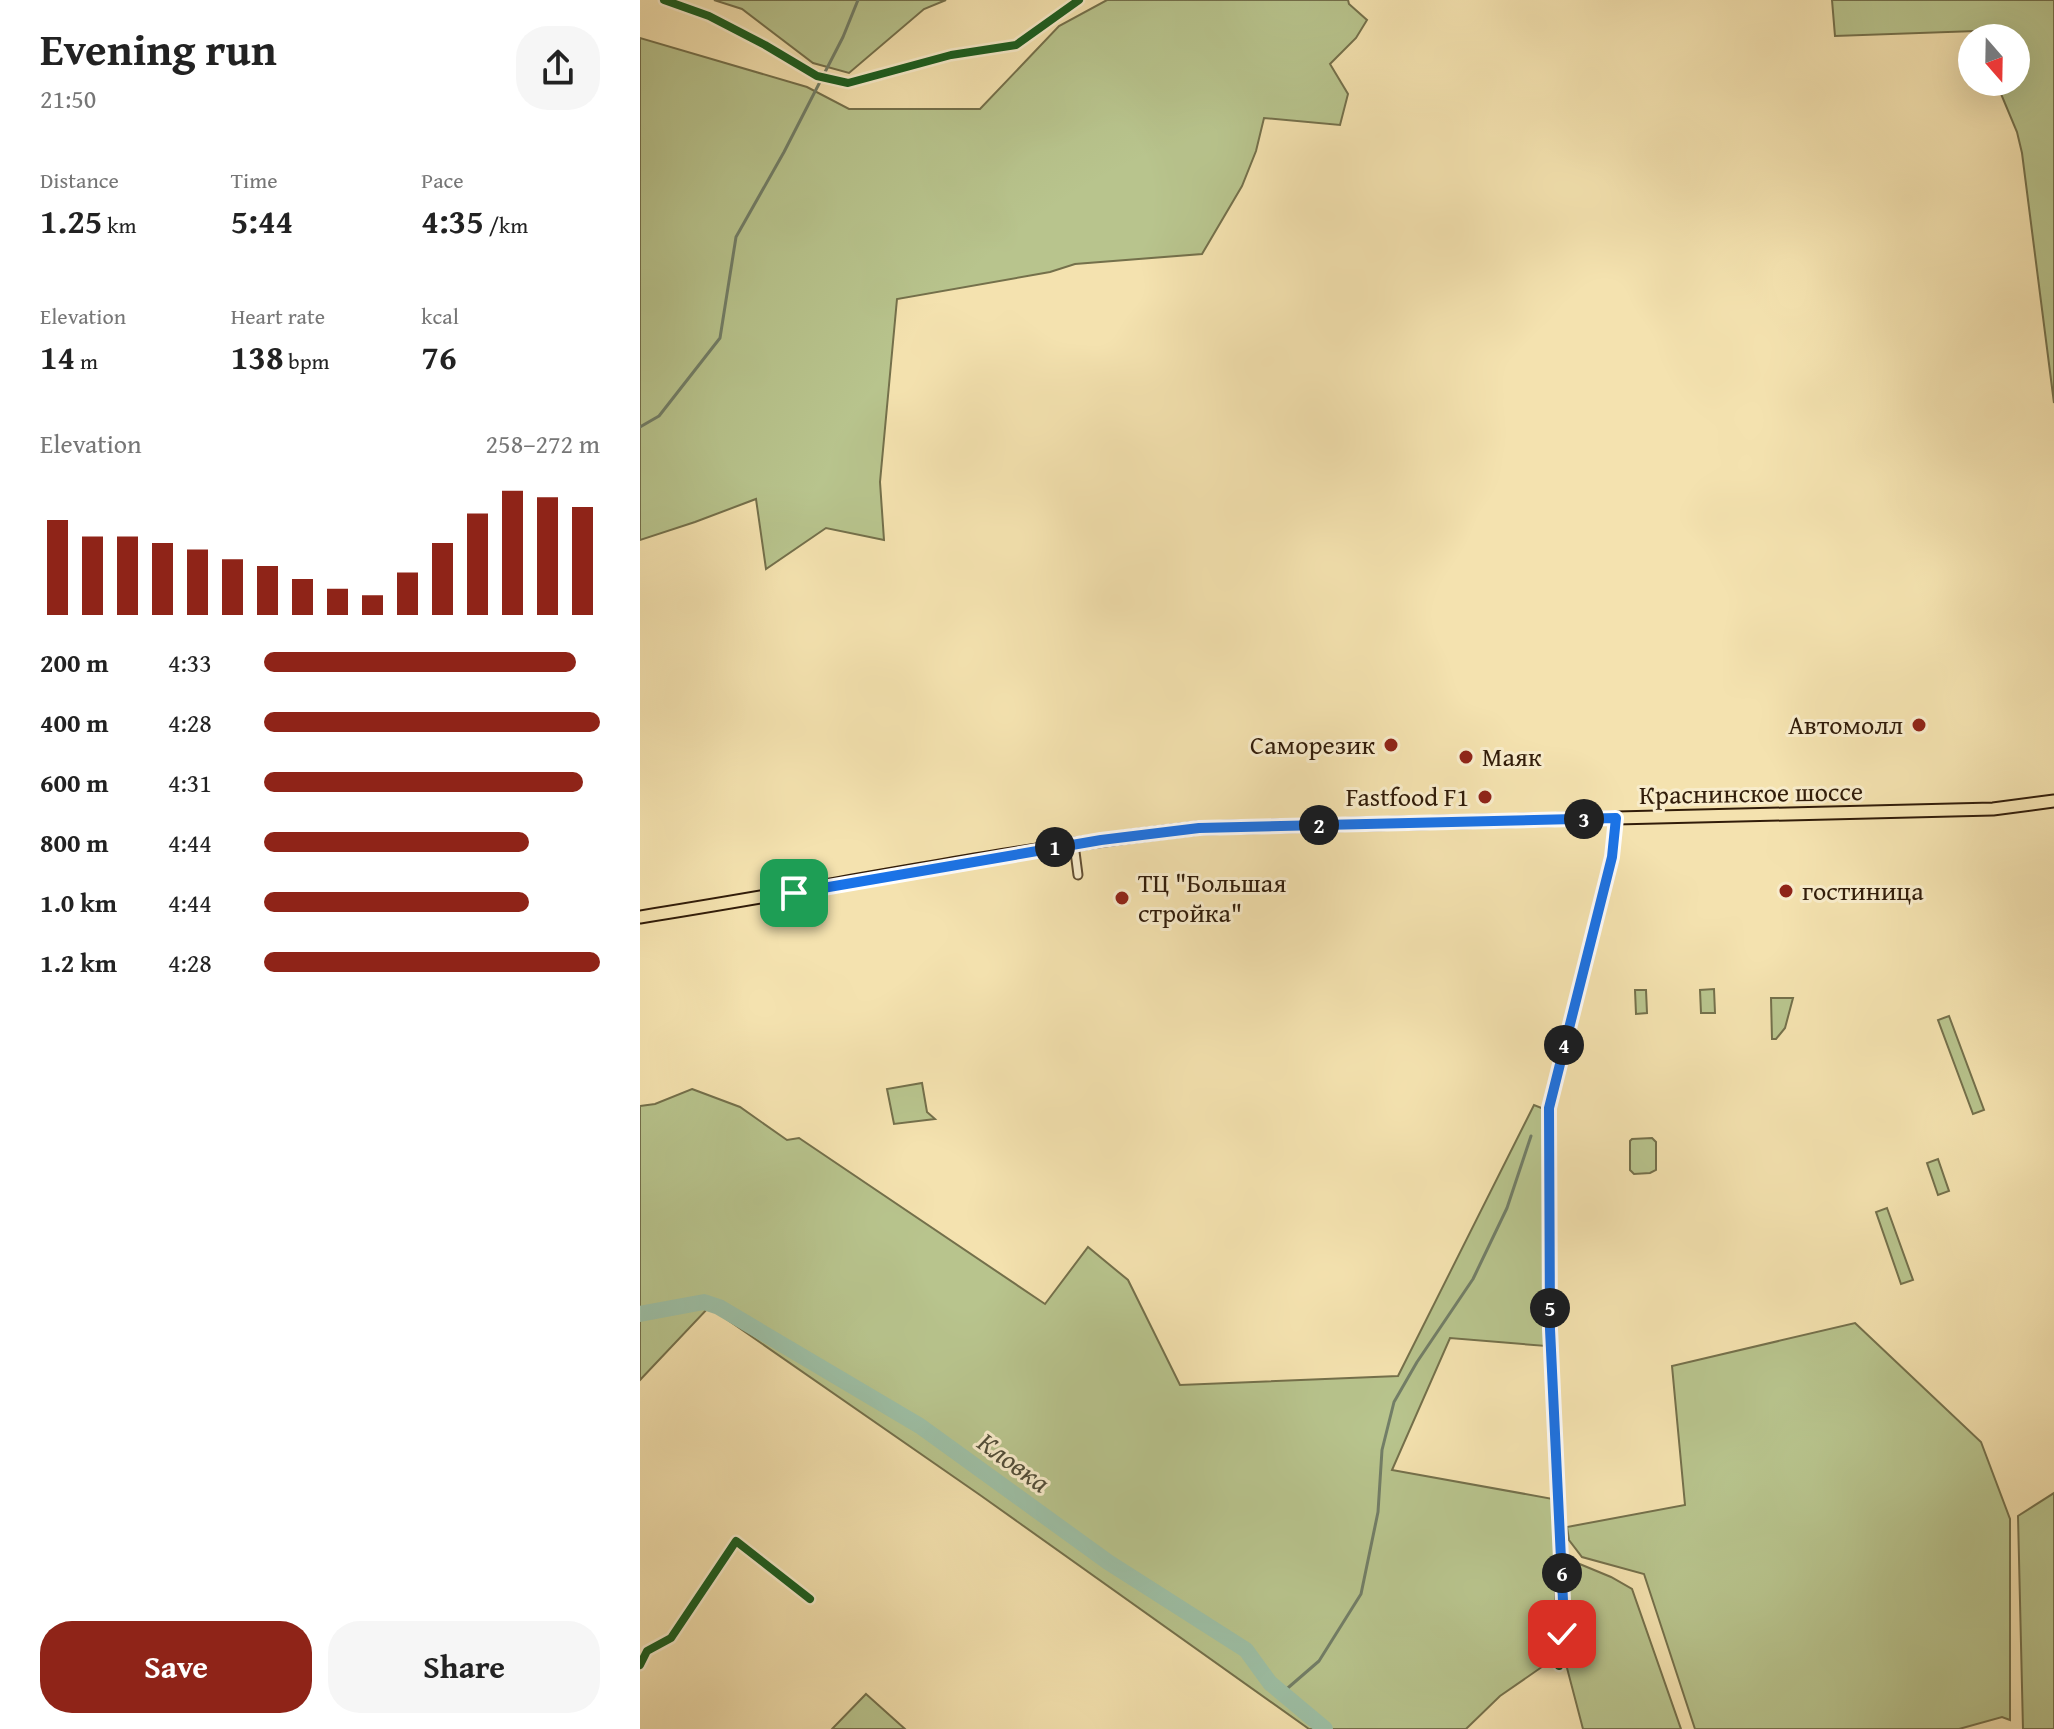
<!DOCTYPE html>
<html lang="en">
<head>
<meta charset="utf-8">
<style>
	:root { --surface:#fff; --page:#f6f6f6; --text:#222; --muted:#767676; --accent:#8f2418 }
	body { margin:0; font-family:"Gentium Book Plus",serif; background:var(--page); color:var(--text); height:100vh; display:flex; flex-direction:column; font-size:30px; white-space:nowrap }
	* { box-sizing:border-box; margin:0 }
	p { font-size:26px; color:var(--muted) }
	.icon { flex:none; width:44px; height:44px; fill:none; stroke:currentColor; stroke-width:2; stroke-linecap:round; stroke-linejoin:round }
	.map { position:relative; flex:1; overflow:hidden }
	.sheet { display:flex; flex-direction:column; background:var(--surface); width:640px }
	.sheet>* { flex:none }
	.needle { width:52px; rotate:160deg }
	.tools { position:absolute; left:1318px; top:24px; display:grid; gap:16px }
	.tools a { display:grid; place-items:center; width:72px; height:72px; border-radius:50%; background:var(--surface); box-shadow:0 8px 32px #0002; font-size:40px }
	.pin { position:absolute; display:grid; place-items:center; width:68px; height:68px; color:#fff; margin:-34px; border-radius:16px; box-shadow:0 4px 12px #0006 }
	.km { position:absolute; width:40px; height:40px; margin:-20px; border-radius:50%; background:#222; color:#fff; font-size:22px; line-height:40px; text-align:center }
	.round { display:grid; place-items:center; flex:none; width:84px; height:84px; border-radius:32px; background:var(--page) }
	.head { display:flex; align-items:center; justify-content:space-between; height:136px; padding:0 40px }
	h1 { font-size:44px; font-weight:600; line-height:60px }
	.metrics { display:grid; grid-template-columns:repeat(3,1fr); gap:12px; height:136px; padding:8px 40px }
	.metrics div { display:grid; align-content:center }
	.metrics b { font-size:34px; font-weight:600 }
	.metrics small { font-size:22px; font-weight:400 }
	.metrics p { font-size:22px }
	.chart { height:224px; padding:16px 40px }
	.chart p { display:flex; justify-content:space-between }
	.chart svg { width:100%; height:144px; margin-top:8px; stroke:var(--accent); stroke-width:6 }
	.button { display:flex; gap:16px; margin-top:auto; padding:16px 40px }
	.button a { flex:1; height:92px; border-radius:32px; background:var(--accent); color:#fff; font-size:32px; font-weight:600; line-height:92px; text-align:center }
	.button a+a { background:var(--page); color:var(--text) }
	ul { padding:0 40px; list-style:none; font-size:26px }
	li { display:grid; grid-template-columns:128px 96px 1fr; align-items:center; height:60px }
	li i { height:20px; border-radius:10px; background:var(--accent) }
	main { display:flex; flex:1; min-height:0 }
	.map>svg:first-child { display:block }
	.green { fill:#b8c48d; stroke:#74704b; stroke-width:2 }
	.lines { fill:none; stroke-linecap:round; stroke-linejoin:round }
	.stream { stroke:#727e67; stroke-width:3 }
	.river { stroke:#9dbfa5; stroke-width:16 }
	.minor-casing { stroke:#624e32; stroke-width:11 }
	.primary-casing { stroke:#311c09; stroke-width:15 }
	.minor { stroke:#f8eccb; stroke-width:7 }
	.primary { stroke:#f4e2af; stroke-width:11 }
	.cycleway-casing { stroke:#f8eccb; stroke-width:13 }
	.cycleway { stroke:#1b5e20; stroke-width:8 }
	.route-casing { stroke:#fff; stroke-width:16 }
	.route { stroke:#1a73e8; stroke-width:10 }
	.poi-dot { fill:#8f2418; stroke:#f8eccb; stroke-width:3 }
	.labels { text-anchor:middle; stroke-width:6; stroke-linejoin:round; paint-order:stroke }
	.poi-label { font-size:26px; fill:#311c09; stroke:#f8eccb; text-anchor:end }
	.street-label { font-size:26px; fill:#311c09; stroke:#f8eccb }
	.water-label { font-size:28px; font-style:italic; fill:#514d38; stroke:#f8eccb }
</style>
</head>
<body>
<main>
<section class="sheet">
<div class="head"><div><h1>Evening run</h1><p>21:50</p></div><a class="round"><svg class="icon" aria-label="share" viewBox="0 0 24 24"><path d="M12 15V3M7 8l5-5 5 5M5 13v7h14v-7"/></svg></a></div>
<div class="metrics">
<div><p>Distance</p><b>1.25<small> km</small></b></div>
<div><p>Time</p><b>5:44</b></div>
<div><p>Pace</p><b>4:35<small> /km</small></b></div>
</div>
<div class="metrics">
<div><p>Elevation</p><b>14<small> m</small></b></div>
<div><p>Heart rate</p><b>138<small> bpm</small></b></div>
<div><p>kcal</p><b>76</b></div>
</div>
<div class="chart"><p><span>Elevation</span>258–272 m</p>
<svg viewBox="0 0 160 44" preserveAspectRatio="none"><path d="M5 44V15M15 44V20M25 44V20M35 44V22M45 44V24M55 44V27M65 44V29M75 44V33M85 44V36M95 44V38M105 44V31M115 44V22M125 44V13M135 44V6M145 44V8M155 44V11"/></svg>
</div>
<ul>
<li><b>200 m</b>4:33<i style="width:93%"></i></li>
<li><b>400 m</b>4:28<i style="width:100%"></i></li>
<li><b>600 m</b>4:31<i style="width:95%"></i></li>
<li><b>800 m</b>4:44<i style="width:79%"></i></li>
<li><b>1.0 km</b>4:44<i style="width:79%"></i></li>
<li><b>1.2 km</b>4:28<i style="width:100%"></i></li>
</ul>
<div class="button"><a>Save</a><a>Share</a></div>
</section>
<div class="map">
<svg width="1414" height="1729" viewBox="0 0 1414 1729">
	<rect width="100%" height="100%" fill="#f4e2af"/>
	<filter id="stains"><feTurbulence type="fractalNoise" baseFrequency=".0025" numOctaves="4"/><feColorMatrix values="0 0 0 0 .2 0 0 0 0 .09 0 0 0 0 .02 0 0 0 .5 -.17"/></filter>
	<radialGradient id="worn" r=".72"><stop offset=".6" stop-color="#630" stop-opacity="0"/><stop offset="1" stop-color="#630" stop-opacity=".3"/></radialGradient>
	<!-- green -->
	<g class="green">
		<polygon points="74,0 306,0 284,9 209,73 173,63 102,9"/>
		<polygon points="467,0 708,0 709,4 727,20 716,38 690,64 708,94 700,125 624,118 616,151 602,186 562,254 435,264 410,272 257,299 240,482 244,540 186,528 126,569 116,499 55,522 0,540 0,38 167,87 209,109 340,109 419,26"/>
		<polygon points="1192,0 1414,0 1414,403 1382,153 1377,132 1356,82 1376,82 1376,38 1339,38 1336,31 1195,36"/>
		<polygon points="1074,989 1075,1013 1061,1013 1060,990"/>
		<polygon points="995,990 1006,990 1007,1013 996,1014"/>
		<polygon points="1131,998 1153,998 1145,1028 1136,1039 1132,1039"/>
		<polygon points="1309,1016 1344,1110 1333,1114 1298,1020"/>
		<polygon points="282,1083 287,1112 295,1119 254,1124 247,1089"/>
		<polygon points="52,1089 100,1107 147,1140 159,1138 405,1304 448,1247 488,1280 540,1385 758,1376 894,1105 904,1109 906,1346 810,1338 752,1470 913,1499 916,1621 909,1662 860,1696 826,1729 669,1729 340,1495 69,1307 0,1380 0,1106 15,1104"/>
		<polygon points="1012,1138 1016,1142 1016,1170 1010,1173 994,1174 990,1170 990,1141 992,1139"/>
		<polygon points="1298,1159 1309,1191 1298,1195 1287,1163"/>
		<polygon points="1247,1208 1273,1280 1261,1284 1236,1212"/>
		<polygon points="1215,1323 1341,1442 1370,1519 1370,1720 1362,1717 1319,1729 1055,1729 1004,1574 942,1557 929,1540 927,1527 1045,1505 1032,1366"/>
		<polygon points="1414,1493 1414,1729 1383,1729 1378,1516"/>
		<polygon points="930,1560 971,1577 992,1589 1041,1729 943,1729 927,1668"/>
		<polygon points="226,1694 265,1729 192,1729"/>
	</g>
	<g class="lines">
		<!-- stream -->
		<g class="stream">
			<polyline points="0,427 19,416 80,338 96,237 144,152 203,37 218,0"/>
			<polyline points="642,1693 679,1661 721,1594 738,1512 742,1450 754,1402 777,1362 833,1279 867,1208 891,1136"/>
		</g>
		<!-- river -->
		<polyline class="river" points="0,1314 64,1302 79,1307 280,1426 468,1562 606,1650 630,1683 685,1729"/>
		<defs>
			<g id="minor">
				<polyline points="24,0 69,16 125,45 177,76 208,83 311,55 376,45 439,0"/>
				<polyline points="434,844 438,875"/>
				<polyline points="0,1665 7,1651 31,1638 96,1541 170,1599"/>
				<polyline points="919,1666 924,1622 910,1329 909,1108 972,857 976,818"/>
			</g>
			<path id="primary" d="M0 917C186 888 372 849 559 828L1353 809 1414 801"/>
		</defs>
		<!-- minor casing -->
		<use href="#minor" class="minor-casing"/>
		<!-- primary casing -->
		<use href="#primary" class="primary-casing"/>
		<!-- minor -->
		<use href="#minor" class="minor"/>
		<!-- primary -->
		<use href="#primary" class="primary"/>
		<defs>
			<g id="cycleway">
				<polyline points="24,0 69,16 125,45 177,76 208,83 311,55 376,45 439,0"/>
				<polyline points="0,1665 7,1651 31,1638 96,1541 170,1599"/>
				<polyline points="919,1666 924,1622 910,1329 909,1108 972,857 976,818"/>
			</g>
		</defs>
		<!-- cycleway casing -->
		<use href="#cycleway" class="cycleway-casing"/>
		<!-- cycleway -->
		<use href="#cycleway" class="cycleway"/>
	</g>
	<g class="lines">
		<defs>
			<polyline id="route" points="154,893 461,840 559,828 976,818 972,857 909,1108 910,1329 924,1622 922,1634"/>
		</defs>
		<!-- route casing -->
		<use href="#route" class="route-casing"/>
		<!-- route -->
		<use href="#route" class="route"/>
	</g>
	<!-- markers -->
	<g class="poi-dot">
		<circle cx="1279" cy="725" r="8"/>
		<circle cx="751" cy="745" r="8"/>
		<circle cx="826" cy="757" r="8"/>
		<circle cx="845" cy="797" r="8"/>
		<circle cx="1146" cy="891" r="8"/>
		<circle cx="482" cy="898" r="8"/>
	</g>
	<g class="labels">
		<!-- poi labels -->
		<g class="poi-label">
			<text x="1263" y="734">Автомолл</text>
			<text x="735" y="754">Саморезик</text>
			<text x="842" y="766" text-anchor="start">Маяк</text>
			<text x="829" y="806">Fastfood F1</text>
			<text x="498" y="892" text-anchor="start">ТЦ "Большая<tspan x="498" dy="30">стройка"</tspan></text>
			<text x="1162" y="900" text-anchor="start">гостиница</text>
		</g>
		<!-- street labels -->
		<g class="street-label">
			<text transform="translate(1111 793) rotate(-1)" y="9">Краснинское шоссе</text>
		</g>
		<!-- water labels -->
		<g class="water-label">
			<text transform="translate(374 1462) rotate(36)" y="10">Кловка</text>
		</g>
	</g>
	<rect width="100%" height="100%" filter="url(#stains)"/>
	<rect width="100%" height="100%" fill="url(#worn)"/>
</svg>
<div class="tools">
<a><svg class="needle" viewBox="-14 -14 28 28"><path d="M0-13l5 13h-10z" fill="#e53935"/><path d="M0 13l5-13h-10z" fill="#767676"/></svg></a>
</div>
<div class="pin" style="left:154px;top:893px;background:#1e9e55"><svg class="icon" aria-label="arrive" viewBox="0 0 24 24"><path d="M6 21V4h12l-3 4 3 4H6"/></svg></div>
<div class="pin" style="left:922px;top:1634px;background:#d93025"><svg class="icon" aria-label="check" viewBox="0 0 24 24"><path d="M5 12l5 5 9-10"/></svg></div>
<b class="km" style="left:415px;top:847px">1</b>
<b class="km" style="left:679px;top:825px">2</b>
<b class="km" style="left:944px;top:819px">3</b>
<b class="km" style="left:924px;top:1045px">4</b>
<b class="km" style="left:910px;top:1308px">5</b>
<b class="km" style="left:922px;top:1573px">6</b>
</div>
</main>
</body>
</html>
